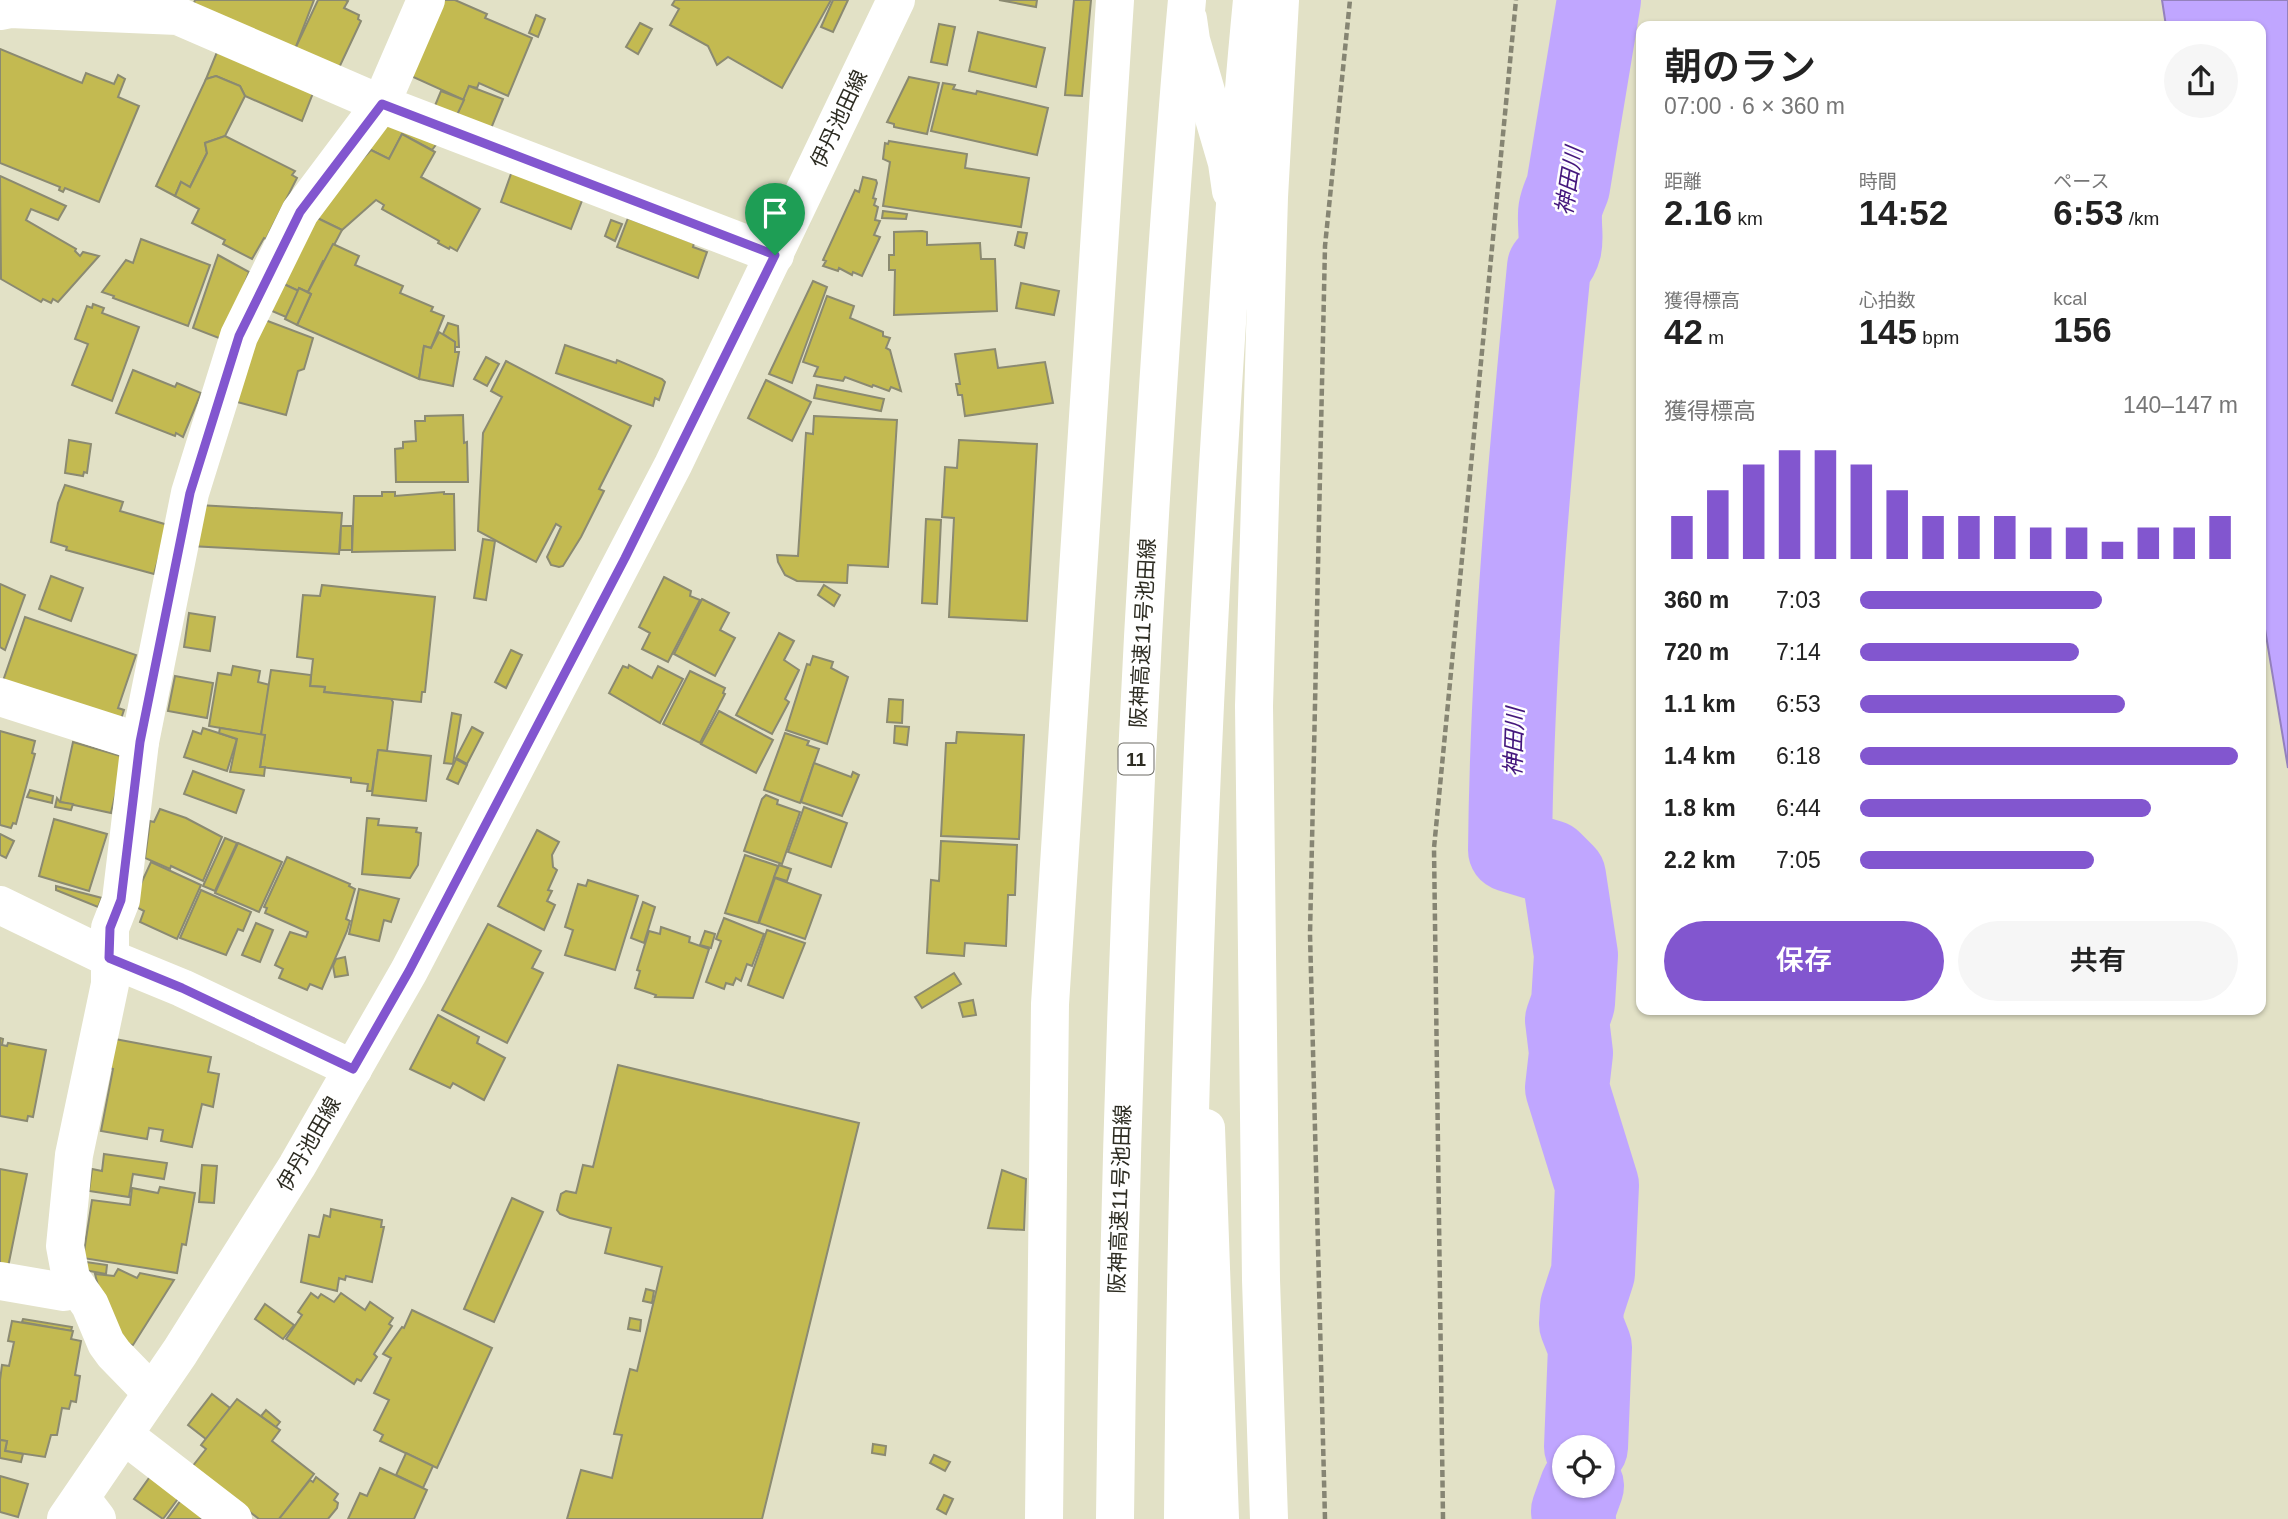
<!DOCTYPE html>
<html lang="ja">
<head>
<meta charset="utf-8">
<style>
	:root { --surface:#fff; --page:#f6f6f6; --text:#222; --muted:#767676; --accent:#8256cf }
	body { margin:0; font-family:Helvetica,"Noto Sans JP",sans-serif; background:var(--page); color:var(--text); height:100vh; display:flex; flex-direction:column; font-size:26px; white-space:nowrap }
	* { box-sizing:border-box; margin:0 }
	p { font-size:23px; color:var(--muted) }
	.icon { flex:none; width:38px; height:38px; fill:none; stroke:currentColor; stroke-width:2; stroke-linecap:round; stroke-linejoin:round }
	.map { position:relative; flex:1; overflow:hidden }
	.details { position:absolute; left:1636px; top:21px; width:630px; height:994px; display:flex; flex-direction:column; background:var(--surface); border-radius:14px; box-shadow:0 2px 5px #0004 }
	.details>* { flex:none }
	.controls { position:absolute; left:1552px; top:1435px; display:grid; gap:14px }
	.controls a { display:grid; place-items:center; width:63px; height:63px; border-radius:50%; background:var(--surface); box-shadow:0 2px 5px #0004; font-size:35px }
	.pin { position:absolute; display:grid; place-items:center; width:60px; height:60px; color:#fff; margin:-72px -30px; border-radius:50% 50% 50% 0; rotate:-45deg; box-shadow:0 0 7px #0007 }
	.pin .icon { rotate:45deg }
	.round { display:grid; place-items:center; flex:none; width:74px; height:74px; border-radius:37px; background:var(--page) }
	.overview { display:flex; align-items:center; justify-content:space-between; height:119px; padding:0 28px }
	h1 { font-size:38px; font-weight:600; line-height:52px }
	.figures { display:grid; grid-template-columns:repeat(3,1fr); gap:10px; height:119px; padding:7px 28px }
	.figures div { display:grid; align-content:center }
	.figures b { font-size:35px; font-weight:600 }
	.figures small { font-size:19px; font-weight:400 }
	.figures p { font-size:19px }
	.chart { height:196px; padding:14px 28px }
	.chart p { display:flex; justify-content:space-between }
	.chart svg { width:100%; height:126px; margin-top:7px; stroke:var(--accent); stroke-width:6 }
	.cta { display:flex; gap:14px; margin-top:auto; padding:14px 28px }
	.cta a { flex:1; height:80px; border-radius:42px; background:var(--accent); color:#fff; font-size:28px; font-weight:600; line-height:80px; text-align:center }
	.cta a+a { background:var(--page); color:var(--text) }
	ul { padding:0 28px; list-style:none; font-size:23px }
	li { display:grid; grid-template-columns:112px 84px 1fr; align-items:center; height:52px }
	li i { height:18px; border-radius:9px; background:var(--accent) }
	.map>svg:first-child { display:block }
	.water { fill:#c0a6ff; stroke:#9481bd; stroke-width:2 }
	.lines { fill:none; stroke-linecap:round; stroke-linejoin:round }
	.river { stroke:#c0a6ff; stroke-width:84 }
	.building { fill:#c3ba51; stroke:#8b8a71; stroke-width:2 }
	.path { stroke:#868573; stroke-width:4.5; stroke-dasharray:7 3.5; stroke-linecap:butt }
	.minor { stroke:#fff; stroke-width:38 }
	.major { stroke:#fff; stroke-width:38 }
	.highway { stroke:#fff; stroke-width:38 }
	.route-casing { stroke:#fff; stroke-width:14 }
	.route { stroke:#8256cf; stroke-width:9 }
	.labels { text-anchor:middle; stroke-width:5; stroke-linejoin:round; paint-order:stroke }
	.shield { fill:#fff; stroke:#6c6b64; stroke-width:2 }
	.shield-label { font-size:19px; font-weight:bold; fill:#2d2c22 }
	.street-label { font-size:21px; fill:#2d2c22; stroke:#fff }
	.water-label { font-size:23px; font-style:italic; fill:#44177d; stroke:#fff }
</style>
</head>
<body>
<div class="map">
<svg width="2288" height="1519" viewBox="0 0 2288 1519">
	<rect width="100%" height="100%" fill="#e2e1c6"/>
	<!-- water -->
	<polygon class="water" points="2162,0 2288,0 2288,768 2261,605 2261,26 2166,26"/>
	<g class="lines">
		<!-- river -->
		<g class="river">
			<path d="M1586 1447 1590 1347 1581 1324 1582 1307 1593 1273 1597 1185 1567 1088 1571 1053 1567 1020 1573 1003 1576 955 1564 876 1550 862 1510 850C1512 656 1530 461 1549 267 1566 246 1559 238 1560 214 1560 205 1565 195 1568 187L1599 0"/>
			<polyline points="1574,1519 1573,1511 1582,1486"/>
		</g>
	</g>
	<!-- building -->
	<g class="building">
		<polygon points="195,0 314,0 295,49 192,9"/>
		<polygon points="318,0 345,0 348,1 344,8 359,15 358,19 361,21 338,70 295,49"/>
		<polygon points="443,0 455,0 487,14 485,18 532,38 508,96 479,83 477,88 469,86 464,100 411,76"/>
		<polygon points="675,0 831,0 782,88 728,57 717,65 708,46 670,25 679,9 672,5"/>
		<polygon points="833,0 848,0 833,32 821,27"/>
		<polygon points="999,0 1037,0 1036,7"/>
		<polygon points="1074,0 1091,0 1082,96 1065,95"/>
		<polygon points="536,15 545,19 538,37 529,33"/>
		<polygon points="640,23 652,29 638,54 626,47"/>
		<polygon points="939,24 955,27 947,65 931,62"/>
		<polygon points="978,32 1045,48 1036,87 969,71"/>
		<polygon points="0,49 82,83 86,73 114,84 118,75 125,79 118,97 139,106 99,202 65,188 63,192 59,190 60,187 0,163"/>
		<polygon points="217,52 313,93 302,121 245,96 240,86 216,76 206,79"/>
		<polygon points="216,76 240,86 245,96 225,136 205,143 207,153 190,187 181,182 175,196 156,186 206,79"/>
		<polygon points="909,77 939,83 927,134 894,127 894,124 887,122"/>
		<polygon points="943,83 955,85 953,89 976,94 977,91 1048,108 1037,155 931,131"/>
		<polygon points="469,86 503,99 490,131 456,117"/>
		<polygon points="441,91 464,100 456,117 434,108"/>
		<polygon points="383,124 438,142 432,150 402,134 389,159 371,150 366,155"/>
		<polygon points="402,134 435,152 421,177 480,209 457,251 450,247 449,249 438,243 439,241 382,209 384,205 376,200 342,230 309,214 371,150 389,159"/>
		<polygon points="225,136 295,171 292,175 297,178 266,239 264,238 252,259 223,244 225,240 192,223 199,209 175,196 181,182 190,187 207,153 205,143"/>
		<polygon points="889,141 967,154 965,168 1029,178 1021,227 883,206 890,162 883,159 885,143 888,144"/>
		<polygon points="512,171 583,198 571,229 501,202"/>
		<polygon points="0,176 66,206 58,220 31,209 26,220 76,249 75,251 80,256 83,252 99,256 58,302 53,299 51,303 43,299 41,302 1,279"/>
		<polygon points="863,177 876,180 877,183 873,198 876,199 874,205 878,207 875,220 880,221 874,235 880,237 862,276 853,272 852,275 839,268 838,271 823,266 826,261 823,260 855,190 859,192"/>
		<polygon points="883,211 907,214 906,219 882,218"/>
		<polygon points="309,214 342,230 325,262 323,261 308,292 299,288 298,291 276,280"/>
		<polygon points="628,218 694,243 693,247 707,252 698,278 617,247"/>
		<polygon points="611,220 622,224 615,241 605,236"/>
		<polygon points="922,231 927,232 927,245 980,243 981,259 995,259 997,311 894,315 895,270 889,270 889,255 894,255 894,232"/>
		<polygon points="1018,232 1027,233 1024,248 1015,245"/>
		<polygon points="141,239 210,265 188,326 113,298 114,296 102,292 126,260 133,263"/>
		<polygon points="333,244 359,256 355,265 403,286 400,293 433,307 431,311 444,316 431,348 424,346 419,379 297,325 311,294 308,292"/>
		<polygon points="218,255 249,272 224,340 193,328"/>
		<polygon points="277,281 299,291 286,317 265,308"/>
		<polygon points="813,281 827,287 792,383 769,374"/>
		<polygon points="1021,283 1059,291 1054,315 1016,308"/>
		<polygon points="299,288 311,294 297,325 285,319"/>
		<polygon points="827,296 854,306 850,318 883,332 883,336 890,338 886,348 890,350 901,391 891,387 889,391 873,385 872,387 845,377 843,381 814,376 818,367 803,362"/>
		<polygon points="93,304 104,308 102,313 139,327 112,401 72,385 88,344 75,339 87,306 92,308"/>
		<polygon points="257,317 313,338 304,369 298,371 286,415 226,399"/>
		<polygon points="448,323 458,326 459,347 455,347 455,342 443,334"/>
		<polygon points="439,332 455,342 455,352 459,352 453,386 419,379 424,346 431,348"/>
		<polygon points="565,345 616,363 617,360 662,379 665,382 659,400 655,398 653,406 556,373"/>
		<polygon points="995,349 998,368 1045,362 1053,403 965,416 962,395 958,395 956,384 960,384 955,354"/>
		<polygon points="486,357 499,364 487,386 474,379"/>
		<polygon points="506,361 631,426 599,489 604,491 581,537 563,566 559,567 551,565 547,557 561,527 556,524 536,562 478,531 483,433 502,397 491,391"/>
		<polygon points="133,370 175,387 177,383 201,393 183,437 176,433 175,436 116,413"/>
		<polygon points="766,380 811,402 792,441 748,418"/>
		<polygon points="817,385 884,399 881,411 814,398"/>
		<polygon points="463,415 464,443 467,442 468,482 396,482 395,449 403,448 403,442 416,441 415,421 425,421 425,416"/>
		<polygon points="814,416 897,420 888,567 848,565 847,583 797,581 785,575 778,562 777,555 798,556 806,433 813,434"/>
		<polygon points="69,440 91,444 87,473 84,472 83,476 65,473"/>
		<polygon points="959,440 1037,444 1027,621 949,617 954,518 942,517 945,467 957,468"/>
		<polygon points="65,485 123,502 120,511 168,525 154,574 66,550 67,547 51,542 58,503"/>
		<polygon points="382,492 395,492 395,496 444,492 444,494 454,494 455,550 352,552 354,496 382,496"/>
		<polygon points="198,505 342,513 339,554 190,546"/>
		<polygon points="926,519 941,520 937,604 922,603"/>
		<polygon points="341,526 352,526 352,550 340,550"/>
		<polygon points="483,539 495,541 486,600 474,598"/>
		<polygon points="51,576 83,588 71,621 39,609"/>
		<polygon points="664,577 691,591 690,596 700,600 668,662 642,649 650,633 639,627"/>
		<polygon points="0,584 25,595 5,650 0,647"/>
		<polygon points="322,585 435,597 425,692 422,692 421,702 324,692 325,687 310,686 313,659 297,657 303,595 320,596"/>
		<polygon points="824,585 840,595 834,606 818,595"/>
		<polygon points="702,599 729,613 720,630 735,638 715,676 674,654"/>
		<polygon points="189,613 215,617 210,651 184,647"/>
		<polygon points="25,617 136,655 118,708 124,710 120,722 3,681"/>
		<polygon points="779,633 794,641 784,660 799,670 785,699 789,702 772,734 736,715"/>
		<polygon points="511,650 522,655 506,688 495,682"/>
		<polygon points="813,656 833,662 831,668 848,677 827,744 786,730 807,664 810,665"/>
		<polygon points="629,665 652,678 658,666 683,679 660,723 609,693 623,666 628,668"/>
		<polygon points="233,666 260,671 258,682 270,685 261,735 209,726 218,673 231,675"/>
		<polygon points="271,670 311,675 310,686 325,687 324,692 391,699 393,702 387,751 378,750 372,791 367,791 368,784 351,782 351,778 260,767 265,735 261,735"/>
		<polygon points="690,671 725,688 723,693 725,694 700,743 663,724"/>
		<polygon points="175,676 213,683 207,718 168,711"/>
		<polygon points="889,699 903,700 902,723 887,722"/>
		<polygon points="719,711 773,740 756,773 701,744"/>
		<polygon points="452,713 461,715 453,764 444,763"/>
		<polygon points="895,726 909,727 907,745 894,743"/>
		<polygon points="472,727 483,733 467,764 456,758"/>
		<polygon points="203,728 237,739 227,771 184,757 193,731 201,734"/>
		<polygon points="220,728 265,735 260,767 265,767 264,776 230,772 237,739 219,733"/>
		<polygon points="0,731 35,741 32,753 35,754 16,824 13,823 11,828 0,825"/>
		<polygon points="957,732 1024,735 1019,839 941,836 946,743 956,743"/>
		<polygon points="785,733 809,741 807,745 819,749 800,803 764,790"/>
		<polygon points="73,742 124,757 111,813 60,802"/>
		<polygon points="378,750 431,756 426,801 372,795"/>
		<polygon points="456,759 467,765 458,784 447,779"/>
		<polygon points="814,763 851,777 853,772 859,775 842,816 801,802"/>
		<polygon points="193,771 244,790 236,813 184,794"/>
		<polygon points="30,790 53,796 52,803 27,797"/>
		<polygon points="766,795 778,800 777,804 800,812 782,864 744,851 762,799"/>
		<polygon points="57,798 60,802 73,804 71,810 55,807"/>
		<polygon points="804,807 847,823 831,867 788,852"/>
		<polygon points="160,809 186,818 222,837 203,881 171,866 170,869 145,858 150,821 154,822"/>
		<polygon points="367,818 379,819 378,825 417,828 416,832 421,833 418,865 410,878 362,874"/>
		<polygon points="54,819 107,834 89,891 39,876"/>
		<polygon points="537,830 559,842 552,855 553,867 557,870 548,890 552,891 547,901 555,905 544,930 498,906"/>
		<polygon points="0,834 14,841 6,858 0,855"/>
		<polygon points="225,838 237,843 215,891 203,886"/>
		<polygon points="941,841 1017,845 1015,895 1008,895 1006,946 965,943 964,956 927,953 931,880 939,881"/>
		<polygon points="238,843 282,862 259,912 215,893"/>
		<polygon points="745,855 778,866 758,923 725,913"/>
		<polygon points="287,857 350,884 349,886 355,889 346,919 350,921 347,931 322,989 310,984 307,990 279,978 283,969 275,965 290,932 306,937 308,932 265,913 267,908 264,907"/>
		<polygon points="151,862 201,885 177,939 140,922 144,911 138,908 139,888"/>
		<polygon points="779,865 791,869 787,881 774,877"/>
		<polygon points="775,878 821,895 805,939 759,923"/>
		<polygon points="588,880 638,896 615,970 565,955 573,930 565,927 578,884 586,886"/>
		<polygon points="56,886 102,898 98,907 56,890"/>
		<polygon points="359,889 399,899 391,922 384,920 379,941 349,934"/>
		<polygon points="201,890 251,912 243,931 238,929 226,955 180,938"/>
		<polygon points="643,902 655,907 644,943 631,938"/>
		<polygon points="724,918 764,934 752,966 747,964 741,981 736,978 733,985 726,983 724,989 706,982 721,941 716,939"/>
		<polygon points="256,923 273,930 260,962 242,955"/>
		<polygon points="488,924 541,951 532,968 543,973 507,1043 442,1010"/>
		<polygon points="661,927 690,937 689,942 709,949 693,998 655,997 656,995 635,988 640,971 637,970 649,931 660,934"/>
		<polygon points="767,930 805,943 783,998 748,985"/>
		<polygon points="705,931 715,934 711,948 700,945"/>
		<polygon points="345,957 348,975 335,977 333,966 336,959"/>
		<polygon points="954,973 961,984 922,1008 915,997"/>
		<polygon points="973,1000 976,1015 963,1017 959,1003"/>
		<polygon points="438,1015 479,1037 477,1043 505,1058 484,1100 453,1083 450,1088 410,1069"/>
		<polygon points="0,1038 3,1039 2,1045 7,1046 8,1043 46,1050 33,1117 28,1116 27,1121 0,1116"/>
		<polygon points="115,1039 211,1057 208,1072 219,1074 213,1107 202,1104 192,1147 161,1141 163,1130 149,1128 147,1139 101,1131 113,1069 110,1068"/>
		<polygon points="618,1065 859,1123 762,1519 567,1519 581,1470 612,1478 622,1435 614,1434 630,1369 637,1371 662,1267 605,1253 611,1228 570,1218 560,1214 557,1210 561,1194 566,1191 576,1193 583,1165 593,1167"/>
		<polygon points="104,1154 167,1163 164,1179 133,1174 129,1197 89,1191 92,1169 102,1171"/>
		<polygon points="202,1165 217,1166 214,1203 199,1202"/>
		<polygon points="0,1169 27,1174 7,1272 0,1270"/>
		<polygon points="1002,1170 1026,1179 1024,1230 988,1228"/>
		<polygon points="160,1187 195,1193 186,1245 182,1244 177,1273 83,1258 92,1200 130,1205 132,1188 158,1193"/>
		<polygon points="512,1198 543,1212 494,1322 464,1309"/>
		<polygon points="331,1209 382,1220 381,1227 384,1227 372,1282 346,1276 345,1280 339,1278 337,1291 301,1282 309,1235 319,1237 324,1215 330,1217"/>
		<polygon points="86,1262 107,1265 106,1274 84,1270"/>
		<polygon points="118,1269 137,1278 140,1273 174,1280 133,1345 118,1343 105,1313 95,1274 114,1276"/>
		<polygon points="646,1289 654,1291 652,1303 643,1301"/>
		<polygon points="311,1293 318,1298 321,1294 334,1302 341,1293 365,1310 370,1302 393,1318 389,1324 392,1326 374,1354 377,1357 361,1381 357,1379 354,1384 286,1339 302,1315 298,1312"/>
		<polygon points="265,1304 294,1325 283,1339 255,1319"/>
		<polygon points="412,1310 492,1348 437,1468 380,1441 383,1435 374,1430 389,1400 374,1393 391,1358 383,1354 402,1327 404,1328"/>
		<polygon points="630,1318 641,1320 640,1331 628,1329"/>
		<polygon points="23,1319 72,1327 71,1331 22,1322"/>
		<polygon points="12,1321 73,1331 71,1339 81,1341 75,1375 80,1376 76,1402 71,1401 69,1409 62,1408 57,1435 51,1435 45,1457 5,1451 7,1441 0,1440 0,1380 2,1365 9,1366 14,1342 8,1341"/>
		<polygon points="212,1394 230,1408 206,1439 188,1425"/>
		<polygon points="237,1399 280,1430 272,1441 314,1474 279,1519 259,1519 192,1467 206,1449 201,1445"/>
		<polygon points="266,1410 280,1422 276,1427 261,1416"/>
		<polygon points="0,1440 7,1441 5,1451 23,1454 21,1462 0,1458"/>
		<polygon points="873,1444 886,1446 885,1455 872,1453"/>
		<polygon points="406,1453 433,1466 423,1488 396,1475"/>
		<polygon points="934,1455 950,1462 945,1471 930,1463"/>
		<polygon points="380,1468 427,1490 414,1519 348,1519 360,1493 367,1496"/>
		<polygon points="154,1471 183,1492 163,1519 134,1499"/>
		<polygon points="0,1476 28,1484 18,1517 0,1512"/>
		<polygon points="316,1477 338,1494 334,1500 338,1503 337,1508 328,1519 279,1519 310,1480 313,1482"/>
		<polygon points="944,1495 953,1499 946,1514 937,1509"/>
		<polygon points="184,1496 215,1519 167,1519"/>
	</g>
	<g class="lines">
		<!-- path -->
		<g class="path">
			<polyline points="1325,1519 1310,934 1325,246 1350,0"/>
			<polyline points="1443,1519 1434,848 1516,0"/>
		</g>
		<!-- minor -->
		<g class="minor">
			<polyline points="0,11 10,9 178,16 381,104 775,255"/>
			<polyline points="1188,19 1191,40 1227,163 1231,191"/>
			<polyline points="0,697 140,742"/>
			<polyline points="0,905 109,958 182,988 353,1069"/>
			<polyline points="1206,1128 1220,1519"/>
			<polyline points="0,1281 64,1292 77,1289"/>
			<polyline points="152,1393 114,1354 106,1343 90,1305 71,1278 65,1246 74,1155 110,984 110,928 121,900 140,742 190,493 239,336 300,212 381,104 426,0"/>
			<polyline points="124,1435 233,1519"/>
			<polyline points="81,1498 97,1519"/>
			<polyline points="1044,1519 1050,1004 1115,0"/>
			<polyline points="1269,1519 1261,1280 1254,706 1269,197 1280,0"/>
		</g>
		<!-- major -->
		<polyline class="major" points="66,1519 180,1352 297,1166 409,971 673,465 896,0"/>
		<!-- highway -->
		<g class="highway">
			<path d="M1115 1519C1119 1152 1132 785 1156 419 1165 279 1174 140 1187 0"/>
			<path d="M1183 1519C1186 1157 1197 796 1220 434 1229 289 1238 145 1252 0"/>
		</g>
	</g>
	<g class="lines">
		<defs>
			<polygon id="route" points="382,104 775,255 625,558 409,971 353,1069 182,988 109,958 110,928 121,900 140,742 190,493 239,336 300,212"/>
		</defs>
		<!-- route casing -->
		<use href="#route" class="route-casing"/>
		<!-- route -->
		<use href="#route" class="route"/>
	</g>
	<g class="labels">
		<!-- shield labels -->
		<rect class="shield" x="1118.5" y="743.5" width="35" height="31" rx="5"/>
		<g class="shield-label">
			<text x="1136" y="766">11</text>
		</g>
		<!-- street labels -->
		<g class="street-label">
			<text transform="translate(839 119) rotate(-65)" y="7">伊丹池田線</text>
			<text transform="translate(1143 633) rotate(-87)" y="7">阪神高速11号池田線</text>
			<text transform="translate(309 1144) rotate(-60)" y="7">伊丹池田線</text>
			<text transform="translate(1120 1199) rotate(-88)" y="7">阪神高速11号池田線</text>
		</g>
		<!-- water labels -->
		<g class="water-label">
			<text transform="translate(1569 181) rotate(-81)" y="8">神田川</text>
			<text transform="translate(1514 742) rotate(-88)" y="8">神田川</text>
		</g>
	</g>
</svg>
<div class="controls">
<a><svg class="icon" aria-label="locate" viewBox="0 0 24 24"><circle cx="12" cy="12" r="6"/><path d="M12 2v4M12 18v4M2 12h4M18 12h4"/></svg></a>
</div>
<div class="pin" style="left:775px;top:255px;background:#1e9e55"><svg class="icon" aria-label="arrive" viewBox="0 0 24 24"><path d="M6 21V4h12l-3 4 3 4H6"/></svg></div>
<section class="details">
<div class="overview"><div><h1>朝のラン</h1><p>07:00 · 6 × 360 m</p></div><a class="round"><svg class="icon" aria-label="share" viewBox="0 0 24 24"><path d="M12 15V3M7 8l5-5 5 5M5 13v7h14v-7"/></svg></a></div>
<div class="figures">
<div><p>距離</p><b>2.16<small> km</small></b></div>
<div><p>時間</p><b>14:52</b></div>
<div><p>ペース</p><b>6:53<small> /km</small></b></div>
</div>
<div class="figures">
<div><p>獲得標高</p><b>42<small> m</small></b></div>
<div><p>心拍数</p><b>145<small> bpm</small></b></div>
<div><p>kcal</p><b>156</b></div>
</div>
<div class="chart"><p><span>獲得標高</span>140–147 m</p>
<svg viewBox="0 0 160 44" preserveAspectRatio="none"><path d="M5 44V29M15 44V20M25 44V11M35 44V6M45 44V6M55 44V11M65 44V20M75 44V29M85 44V29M95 44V29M105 44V33M115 44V33M125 44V38M135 44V33M145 44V33M155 44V29"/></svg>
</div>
<ul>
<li><b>360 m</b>7:03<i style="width:64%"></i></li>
<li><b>720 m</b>7:14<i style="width:58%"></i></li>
<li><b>1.1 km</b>6:53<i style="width:70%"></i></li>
<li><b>1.4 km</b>6:18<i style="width:100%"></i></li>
<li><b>1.8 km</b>6:44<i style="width:77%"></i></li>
<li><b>2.2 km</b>7:05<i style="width:62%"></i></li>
</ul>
<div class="cta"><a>保存</a><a>共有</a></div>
</section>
</div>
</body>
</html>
